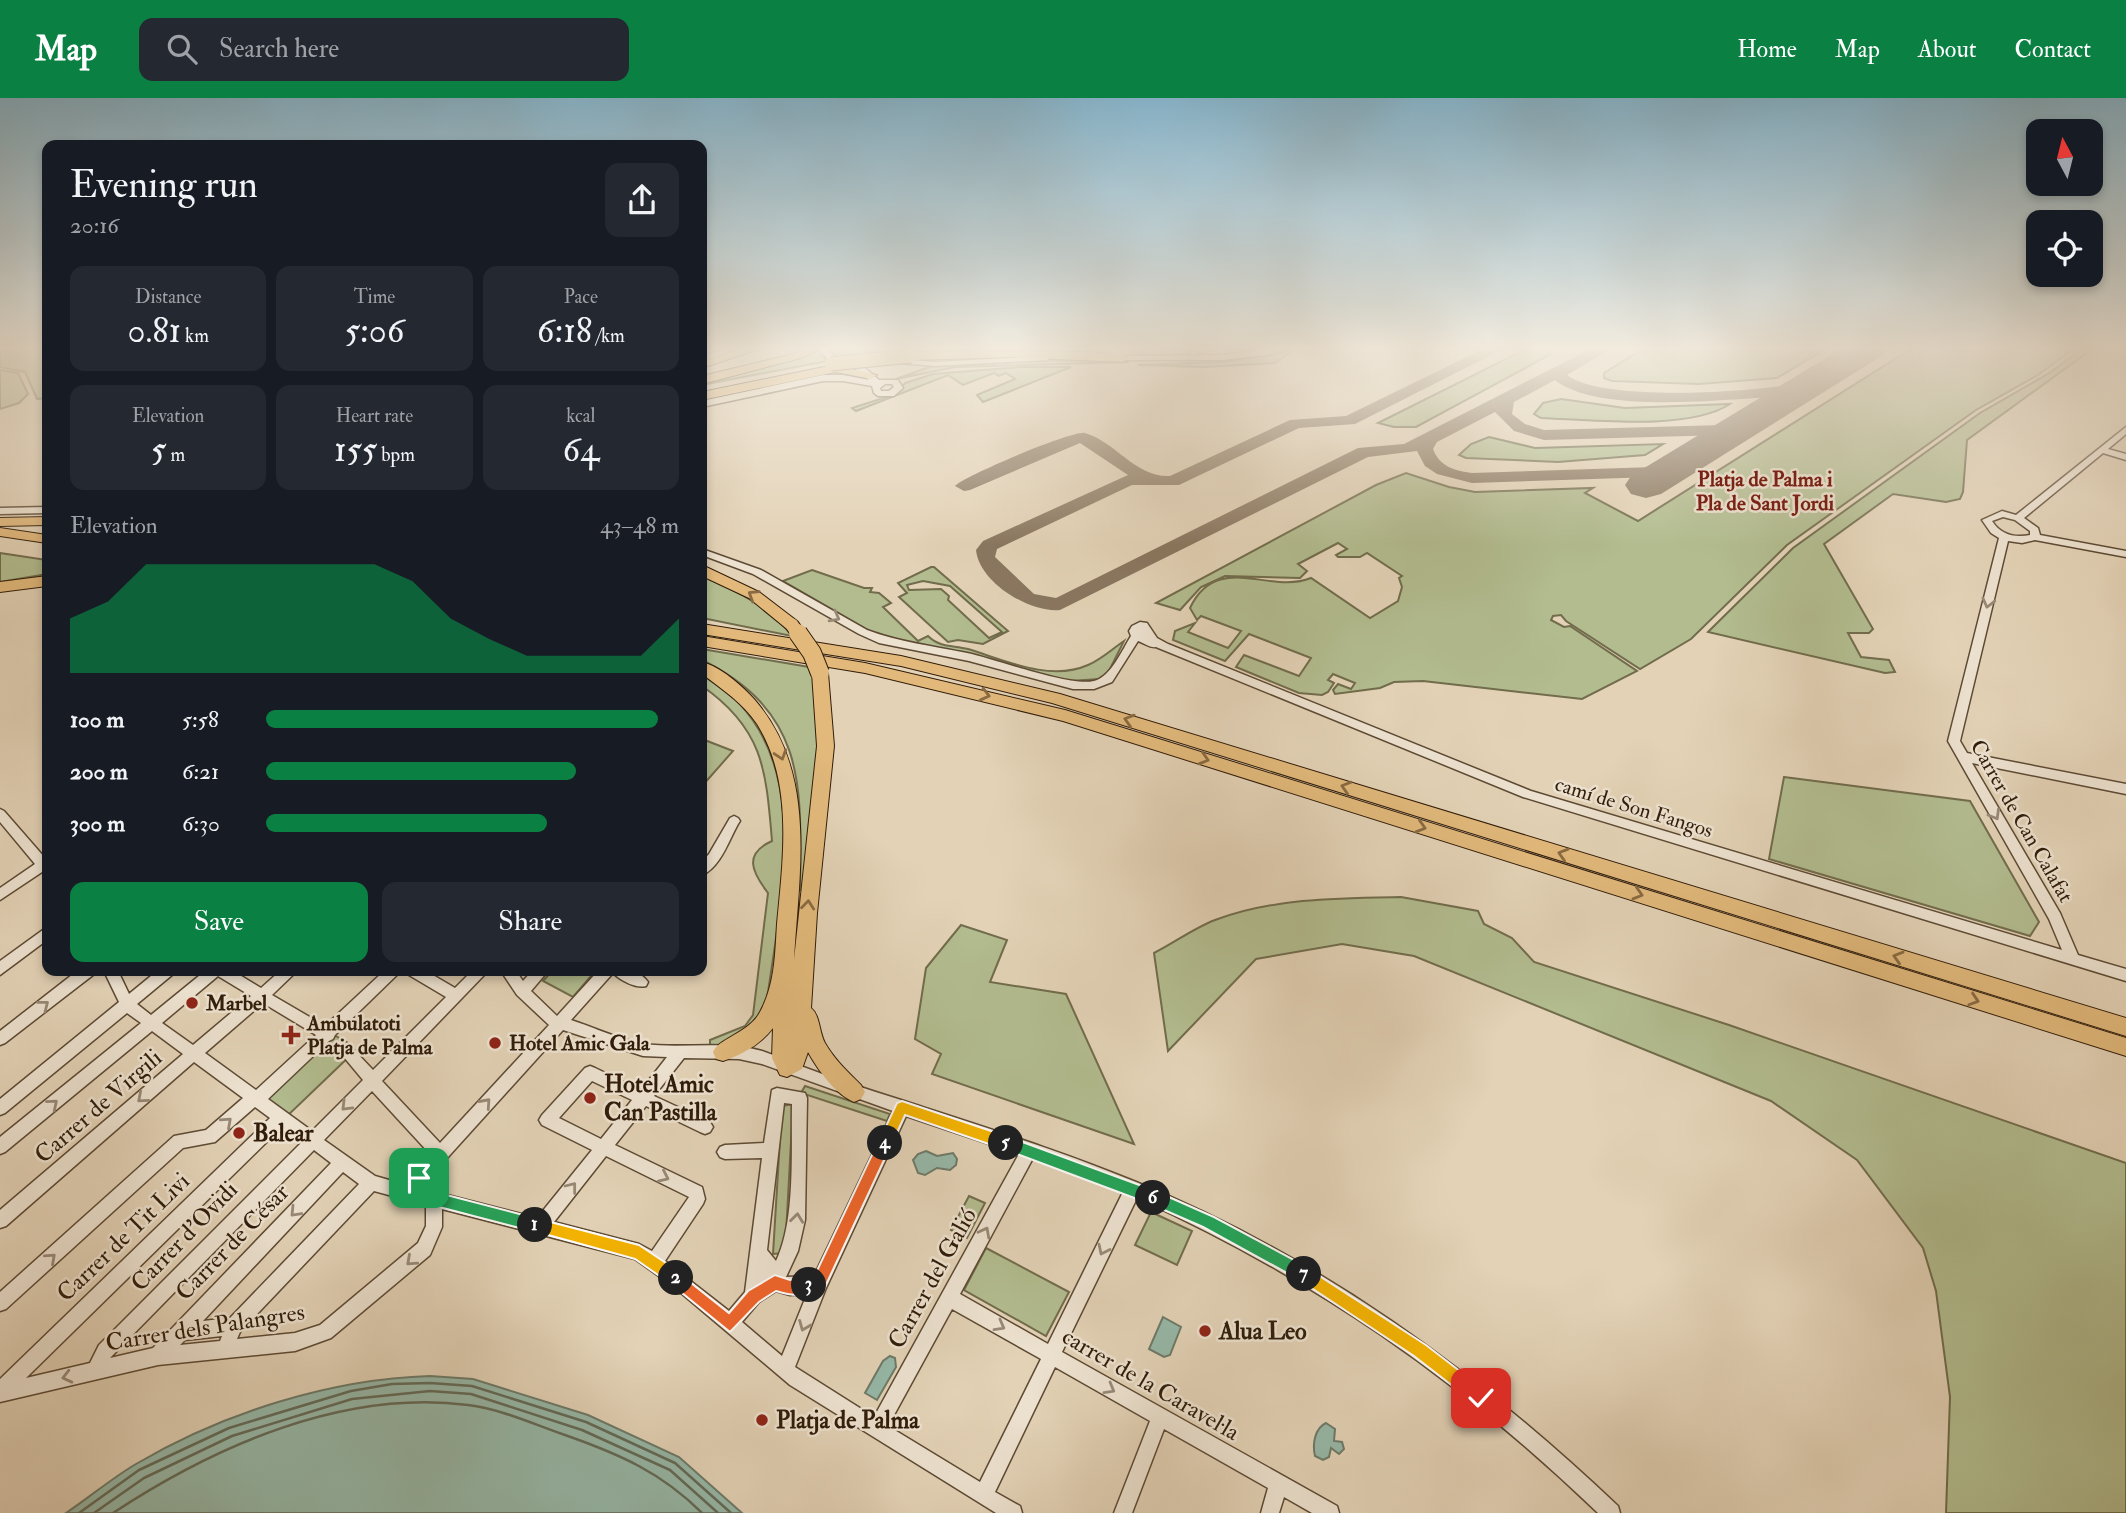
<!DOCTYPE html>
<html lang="en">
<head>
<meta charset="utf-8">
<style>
	:root { --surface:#171b24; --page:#242831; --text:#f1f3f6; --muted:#9ea1a6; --accent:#0b8043 }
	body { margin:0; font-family:"IM FELL Double Pica",serif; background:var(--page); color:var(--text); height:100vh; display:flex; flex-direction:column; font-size:26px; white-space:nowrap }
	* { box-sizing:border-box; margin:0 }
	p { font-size:23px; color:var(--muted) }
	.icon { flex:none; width:38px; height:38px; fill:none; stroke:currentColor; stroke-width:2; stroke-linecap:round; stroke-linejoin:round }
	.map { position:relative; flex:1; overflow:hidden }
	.details { position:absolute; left:42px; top:42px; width:665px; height:836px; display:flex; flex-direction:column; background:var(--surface); border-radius:14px; box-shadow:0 4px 10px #0003 }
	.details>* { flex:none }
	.needle { width:46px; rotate:353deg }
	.tools { position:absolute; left:2026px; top:21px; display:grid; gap:14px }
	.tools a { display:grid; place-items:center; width:77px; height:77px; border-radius:14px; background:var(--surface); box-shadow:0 4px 10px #0003; font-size:35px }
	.pin { position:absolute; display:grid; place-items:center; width:60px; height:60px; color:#fff; margin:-30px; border-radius:14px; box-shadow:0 4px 10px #0006 }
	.km { position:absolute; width:35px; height:35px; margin:-18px; border-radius:50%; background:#222; color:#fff; font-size:19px; line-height:35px; text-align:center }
	.round { display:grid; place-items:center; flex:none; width:74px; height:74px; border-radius:14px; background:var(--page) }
	.headline { display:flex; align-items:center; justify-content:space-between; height:119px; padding:0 28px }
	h1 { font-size:38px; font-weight:600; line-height:52px }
	.figures { display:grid; grid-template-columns:repeat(3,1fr); gap:10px; height:119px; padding:7px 28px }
	.figures div { display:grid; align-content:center; border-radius:14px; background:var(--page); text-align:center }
	.figures b { font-size:35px; font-weight:600 }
	.figures small { font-size:19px; font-weight:400 }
	.figures p { font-size:19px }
	.chart { height:196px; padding:14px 28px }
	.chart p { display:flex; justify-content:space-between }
	.chart svg { width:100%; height:126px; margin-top:7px; fill:var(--accent); opacity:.7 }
	.cta { display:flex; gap:14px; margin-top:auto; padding:14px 28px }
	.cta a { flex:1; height:80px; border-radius:14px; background:var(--accent); color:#fff; font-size:28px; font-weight:600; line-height:80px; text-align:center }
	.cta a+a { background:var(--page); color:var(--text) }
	ul { padding:0 28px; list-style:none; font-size:23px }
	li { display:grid; grid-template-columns:112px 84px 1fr; align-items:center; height:52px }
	li i { height:18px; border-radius:9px; background:var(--accent) }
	header { display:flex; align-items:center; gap:42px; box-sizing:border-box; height:98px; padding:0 35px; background:var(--accent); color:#fff }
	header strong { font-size:33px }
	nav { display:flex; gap:38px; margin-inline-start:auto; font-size:24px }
	.search { width:490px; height:63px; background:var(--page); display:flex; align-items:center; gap:18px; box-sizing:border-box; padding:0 24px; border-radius:14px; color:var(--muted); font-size:26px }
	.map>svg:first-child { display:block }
	.green { fill:#b2bc8f; stroke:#716c4c; stroke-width:2; fill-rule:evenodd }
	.water { fill:#96b8a8; stroke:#6d7a68; stroke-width:2 }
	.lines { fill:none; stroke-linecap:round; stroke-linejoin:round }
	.shore { stroke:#636a58; stroke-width:2.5 }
	.taxiway { fill:#8a7760; fill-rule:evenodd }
	.runway { fill:#8a7760; fill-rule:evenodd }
	.minor-casing { stroke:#5d4a34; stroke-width:3 }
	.highway-casing { stroke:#301c09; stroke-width:2 }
	.minor { fill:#ede2d0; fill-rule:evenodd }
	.highway { fill:#e2b97b; fill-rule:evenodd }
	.highway-bridge-far1-casing { stroke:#301c09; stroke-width:15; stroke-linecap:butt }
	.highway-bridge-casing { stroke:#301c09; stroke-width:20; stroke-linecap:butt }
	.highway-bridge-far1 { stroke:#e2b97b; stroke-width:13 }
	.highway-bridge { stroke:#e2b97b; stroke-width:18 }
	.oneway { stroke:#896a42 }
	.oneway2 { stroke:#988976 }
	.split-1 { fill:#22a559; stroke:#fff; stroke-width:2 }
	.split-2 { fill:#f5b400; stroke:#fff; stroke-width:2 }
	.split-3 { fill:#f0652b; stroke:#fff; stroke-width:2 }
	.split-4 { fill:#f0652b; stroke:#fff; stroke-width:2 }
	.split-5 { fill:#f5b400; stroke:#fff; stroke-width:2 }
	.split-6 { fill:#22a559; stroke:#fff; stroke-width:2 }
	.split-7 { fill:#22a559; stroke:#fff; stroke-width:2 }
	.split-8 { fill:#f5b400; stroke:#fff; stroke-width:2 }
	.poi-dot { fill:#8f2418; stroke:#ede2d0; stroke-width:2.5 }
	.labels { text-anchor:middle; stroke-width:5; stroke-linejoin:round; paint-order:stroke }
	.far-quarter-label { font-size:21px; font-weight:bold; fill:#7a1f14; stroke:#ede2d0 }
	.street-label { font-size:21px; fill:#301c09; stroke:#ede2d0 }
	.poi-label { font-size:21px; font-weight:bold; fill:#301c09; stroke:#ede2d0; text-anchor:start }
	.near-poi-label { font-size:24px; font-weight:bold; fill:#301c09; stroke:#ede2d0; text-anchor:start }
	.near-street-label { font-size:24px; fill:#301c09; stroke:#ede2d0 }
</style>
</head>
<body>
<header>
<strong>Map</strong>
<div class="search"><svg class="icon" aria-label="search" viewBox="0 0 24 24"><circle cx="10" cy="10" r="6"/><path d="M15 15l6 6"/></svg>Search here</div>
<nav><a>Home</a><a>Map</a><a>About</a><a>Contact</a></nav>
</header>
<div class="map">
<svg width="2126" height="1415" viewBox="0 0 2126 1415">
	<rect width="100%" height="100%" fill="#e3d2b6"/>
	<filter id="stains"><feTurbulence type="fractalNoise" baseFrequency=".00286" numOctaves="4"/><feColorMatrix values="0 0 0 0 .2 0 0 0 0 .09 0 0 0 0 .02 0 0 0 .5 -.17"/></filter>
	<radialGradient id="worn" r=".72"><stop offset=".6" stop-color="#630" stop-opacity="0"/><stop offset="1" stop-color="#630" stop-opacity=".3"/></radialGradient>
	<!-- green -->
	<g class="green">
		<polygon points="0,249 45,249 47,300 37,301 25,274 0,269"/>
		<polygon points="827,249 905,249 900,255 838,260"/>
		<polygon points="1530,249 1544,250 1551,256 1416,329 1394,329 1378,325"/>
		<polygon points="1646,249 1829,249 1777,280 1699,286 1612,283 1604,280 1604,275"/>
		<path d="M1914 249H2076L2038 277 1976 312 1787 447 1691 541 1640 571 1566 523 1561 517 1553 518 1551 522 1564 529 1570 528 1637 573 1582 601 1423 583 1394 584 1380 590 1335 596 1333 592 1338 586 1351 591 1355 585 1333 576 1328 582 1334 585 1328 594 1322 597 1299 595 1236 569 1244 557 1299 578 1311 560 1249 536 1225 563 1173 542 1175 533 1195 525 1188 534 1228 550 1241 533 1201 518 1197 522 1190 510C1217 453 1270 497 1311 480L1370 520 1398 503 1402 489 1399 480 1402 478 1367 455 1360 459H1338L1336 457 1347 451 1338 445 1298 466 1307 473 1300 480 1225 478 1201 489 1180 512 1156 505 1376 387 1406 375 1449 389 1475 394 1593 390 1585 395 1638 423Z"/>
		<polygon points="2084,249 2095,249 1967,342 1963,394 1960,401 1946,404 1893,396 1824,446 1873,531 1869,535 1848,535 1861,559 1889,562 1895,574 1885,575 1708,534 1793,450 1980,315 2051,274"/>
		<polygon points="817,252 827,263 702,287 702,283 799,260"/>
		<polygon points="1292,253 1275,265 1203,269 1138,267 1225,264"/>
		<polygon points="1054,262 1129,264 955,269 896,281 932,268"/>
		<polygon points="1020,269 1071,269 983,304 977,297 1015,281 1006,275 999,278 994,275 963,287 948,277 856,313 852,310 896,296 905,285 933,276"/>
		<polygon points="0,272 18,275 28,296 19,305 0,311"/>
		<path d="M1561 301 1625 310 1730 306C1689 333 1591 322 1541 320L1534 316 1543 305Z"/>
		<polygon points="1489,339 1535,350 1663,346 1645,357 1558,364 1466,360 1459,357 1471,346"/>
		<polygon points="0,455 47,462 47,476 0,484"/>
		<path d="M931 469H934L1008 533 983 546 958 542 948 544 899 499 907 495 898 485ZM923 483 950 488 1002 534 989 540 948 502 949 498 941 491 909 492 907 487Z"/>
		<path d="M812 472 864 490H872L870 494 879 495 891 505 883 509 918 543 928 538C940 550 953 547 968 551 1004 562 1050 584 1088 567 1102 561 1112 551 1124 543L1108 575 1100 581 1069 583 875 536 783 483Z"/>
		<path d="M702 477C736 493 769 508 792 538L702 520Z"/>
		<path d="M702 551 809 569C835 607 810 743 805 792H800C801 689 808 615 702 562Z"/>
		<path d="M702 577C823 644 779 805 765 916L722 947 710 948V942L745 928 753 917 768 795C752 774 743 756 772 743 766 673 764 631 702 588Z"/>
		<polygon points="702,641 733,653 702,688"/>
		<polygon points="1784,679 1970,703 2039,824 2030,838 1769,761"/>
		<path d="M1401 799 1478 813 1484 826 1512 840 1534 864 1729 927 2126 1065V1415H1946L1950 1299 1936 1193 1923 1150 1857 1062 1771 1003 1414 858 1342 846 1256 861 1168 953 1154 855C1174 845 1194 830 1215 822 1273 800 1340 800 1401 799Z"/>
		<polygon points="961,827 1007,842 990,884 1066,896 1134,1046 932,976 941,956 915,941 926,870"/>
		<polygon points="552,873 584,873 592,877 573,899 543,883"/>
		<polygon points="334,937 350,946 354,954 283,1022 256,1002"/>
		<polygon points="805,988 890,1016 887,1023 801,995"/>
		<polygon points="793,1006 785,1155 773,1156 782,1008"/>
		<polygon points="969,1098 985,1105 967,1140 951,1132"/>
		<polygon points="1151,1114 1192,1133 1177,1167 1135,1147"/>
		<polygon points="986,1150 1069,1194 1046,1238 964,1192"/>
	</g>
	<!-- water -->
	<g class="water">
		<polygon points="926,1053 937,1058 953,1055 957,1061 956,1067 950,1072 937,1070 925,1077 918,1075 913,1062 918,1056"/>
		<polygon points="1163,1219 1181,1229 1170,1257 1164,1259 1149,1251"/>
		<polygon points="890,1258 895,1260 896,1269 877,1302 865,1295 883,1263"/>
		<path d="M430 1278 473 1281 588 1317 679 1359 742 1415H66C90 1399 112 1380 136 1366 223 1315 330 1281 430 1278Z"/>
		<path d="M1326 1325 1335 1331 1334 1343 1342 1344 1344 1351 1339 1356 1331 1350 1329 1359 1323 1362 1315 1358C1312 1346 1315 1330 1326 1325Z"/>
	</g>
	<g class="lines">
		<!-- shore -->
		<g class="shore">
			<polyline points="79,1415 139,1372 229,1330 351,1293 392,1286 430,1285 472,1288 586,1324 675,1365 731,1415"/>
			<polyline points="94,1415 144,1380 232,1338 352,1301 430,1293 471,1296 582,1332 670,1372 718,1415"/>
			<path d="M113 1415C215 1348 343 1291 468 1307 501 1311 533 1326 565 1337 619 1356 661 1374 702 1415"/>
		</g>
		<!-- taxiway -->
		<path class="taxiway" d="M1487 249H1507L1355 326 1299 330 1179 387H1132L997 451 995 459 1034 496 1056 500 1358 350 1404 346 1594 249H1614L1567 277C1603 305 1760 294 1806 284L1814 289 1812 292 1786 298C1730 301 1598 317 1555 282L1514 304 1512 316 1525 326 1544 332 1723 327 1743 322 1751 327 1749 330 1723 337 1544 342 1514 333 1495 314 1437 344 1433 351C1439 368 1455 373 1472 375L1654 369 1675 364 1684 369 1681 373 1654 379 1472 385 1437 376 1425 368 1417 353 1368 359 1060 512C1029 515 979 484 976 452L983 443 1128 377 1080 345 970 392 964 393 955 388C964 378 1073 332 1085 335 1116 344 1136 380 1170 378L1290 322 1346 318Z"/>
		<!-- runway -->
		<polygon class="runway" points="1844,249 1889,249 1883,257 1661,396 1646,400 1631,396 1625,387 1631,378"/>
		<defs>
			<g id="minor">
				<polygon points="731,249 743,249 702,263 702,258"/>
				<polygon points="819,249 827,249 833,257 848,265 844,267 827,261"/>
				<polygon points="906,249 918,249 909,252"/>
				<polygon points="1084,249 1124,249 1126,251 1122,253 1088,251"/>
				<polygon points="1207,249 1221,249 1193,257 1189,255"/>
				<polygon points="1279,249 1293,249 1267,257 1223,262 1112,262 1108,260 1112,258 1223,257"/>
				<polygon points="1045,258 1048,258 1048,262 935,268 899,265 895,263 899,261 935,264"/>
				<path d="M853 265H859L879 282H898L903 290 894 298H878L874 295 872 288 843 283H823L702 309V303L823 277H843L869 282 853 269ZM885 286H892L894 289 889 293H881L880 290Z"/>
				<path d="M2126 329V336L2108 351 2126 356V362L2103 355 2024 420 2038 430 2040 437 2126 453V459L2035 442 2022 445 2008 443 1960 643 1967 655 2126 686V696L1972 665 2060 815 2078 857 2126 871V883L1523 699 1156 549C1150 550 1144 545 1138 543L1112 584 1094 591H1073L969 563 879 545 859 536 753 476 702 457V451L761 472 867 532C899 544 933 548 967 555 996 561 1069 589 1094 583 1111 579 1122 552 1131 538L1129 533 1132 528 1140 524 1147 525 1157 540 1168 546 1531 693 2062 852 2049 821 1948 643 1999 440 1991 435 1982 422 2002 413 2016 417ZM2003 419 2015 422 2030 433V437C2015 440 2001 437 1992 423Z"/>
				<polygon points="47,409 47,415 0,416 0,410"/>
				<polygon points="0,711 4,713 45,760 47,759 47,776 42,774 0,802 0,790 35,766 0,724"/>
				<path d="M734 718 738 720 740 723 738 726C729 742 720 770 702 777V764L709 756 730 720Z"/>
				<polygon points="47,829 47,842 0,877 0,863"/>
				<polygon points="77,873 95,873 93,877 5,945 0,947 0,933"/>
				<path d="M104 873H118L129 896 157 873H174L172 877 137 906 151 917 205 873H233L261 890 280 873H297L272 897 325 928 384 873H401L335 937 333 941 329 943 268 1001 312 1033 363 982 343 958 345 953 350 952 355 953 373 972 446 899 409 877 407 873H426L455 890 472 873H488L382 983 440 1045 549 927 517 897 501 873H516L523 883 532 873H548L531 893 557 918 598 873C615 873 638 869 648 884L646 888C636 891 620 882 613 875L571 922C593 929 623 943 644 946 683 951 724 942 762 953 777 958 791 965 806 970 838 982 869 992 901 1002 980 1028 1059 1052 1136 1084 1321 1160 1473 1271 1618 1408L1620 1415H1598C1456 1279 1315 1181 1137 1100L1062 1254 1337 1408 1339 1415H1312L1284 1399 1279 1415H1261L1268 1390 1164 1331 1132 1415H1114L1150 1323 1055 1269 995 1394 1020 1408 1022 1415H996L790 1287 674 1189 635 1161 442 1111V1129L430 1157 331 1240 295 1253 158 1267 0 1304V1281L270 1020 255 1009 215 1044 183 1050 6 1211 0 1213V1194L174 1038 206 1032 243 1000 194 964 6 1128 0 1130V1112L183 956 152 933 5 1054 0 1056V1039L141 925 127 915 5 1015 0 1017V1001L119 904ZM218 878 251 898 193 947 162 925ZM263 905 316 937 256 992 205 955ZM563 932 643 958 667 959 641 992 595 970 590 968 585 970 542 1017 539 1022 542 1027 592 1052 537 1120 420 1090ZM684 960 739 961 762 966 893 1013 814 1178 786 1179 798 1153 805 1122 807 1000 805 995 777 990 772 992 764 1045 725 1047 720 1049 717 1054 720 1059 725 1061 762 1060 745 1194 729 1213 665 1163 703 1106 705 1101 702 1089 615 1047 646 1008 700 1034 705 1036 710 1034 713 1029 710 1024 654 998ZM592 983 632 1002 601 1041 559 1020ZM372 993 430 1056 403 1086 375 1078 324 1042ZM784 1005 792 1006C791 1052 796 1122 776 1163L767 1152ZM906 1018 1019 1056 874 1319 795 1269 826 1190ZM282 1029 302 1044 99 1247 90 1265 26 1280ZM314 1052 331 1065 153 1250 110 1260ZM606 1058 689 1099 652 1153 639 1146 554 1124ZM1033 1060 1123 1094 1048 1246 960 1196ZM343 1074 359 1086 230 1220 203 1223ZM374 1093 426 1107V1128L418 1145 320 1227 295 1235 237 1241 240 1234ZM776 1193 790 1197 807 1196 782 1258 742 1224 759 1204ZM952 1211 1041 1261 980 1384 888 1328ZM222 1238 220 1243 180 1247 185 1242Z"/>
			</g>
			<g id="highway">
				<polygon points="747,249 765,249 702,270 702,263"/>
				<polygon points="807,249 823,249 801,260 702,286 702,278 793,256"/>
				<path d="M1109 249 1139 250 1145 253C1136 259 1114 258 1105 252Z"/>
				<polygon points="1012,251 1123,256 1129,260 1123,264 1012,259 911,262 905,258 911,254"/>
				<polygon points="853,263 859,267 852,271 877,277 871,281 836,274 702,302 702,294"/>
				<polygon points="47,419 47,427 0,428 0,420"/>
				<polygon points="0,430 47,437 47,445 0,438"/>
				<polygon points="702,467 759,494 797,523 800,527 797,531 787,531 749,500 702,478"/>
				<polygon points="47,478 47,488 0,494 0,484"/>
				<polygon points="702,526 901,558 1060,596 2126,920 2126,938 1052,605 901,568 702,536"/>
				<polygon points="702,538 865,565 1065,612 2126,940 2126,958 1063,623 865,575 702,548"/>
				<path d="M702 564C721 569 741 587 754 601 818 674 799 773 794 862L817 648 812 575 820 570 828 575 834 648 817 815 811 910C820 917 819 934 825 945 834 961 848 974 861 987L865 994 861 1001 854 1004C835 996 818 972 808 954L802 971 787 979 780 977 772 960 773 930C760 947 743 956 723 963L716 961 713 954C719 940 749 935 760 914 775 886 775 857 777 826 783 761 794 685 757 626 743 605 722 591 702 576Z"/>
			</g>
		</defs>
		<!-- minor casing -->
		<use href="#minor" class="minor-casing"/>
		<!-- highway casing -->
		<use href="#highway" class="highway-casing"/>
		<!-- minor -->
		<use href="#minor" class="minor"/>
		<!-- highway -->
		<use href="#highway" class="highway"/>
		<defs>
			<g id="highway-bridge-far1">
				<polyline points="831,266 911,258"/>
				<polyline points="792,527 799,537"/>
			</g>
			<polyline id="highway-bridge" points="798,535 812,555 820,575"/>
		</defs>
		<!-- highway-bridge-far1 casing -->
		<use href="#highway-bridge-far1" class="highway-bridge-far1-casing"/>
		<!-- highway-bridge casing -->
		<use href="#highway-bridge" class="highway-bridge-casing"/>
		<!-- highway-bridge-far1 -->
		<use href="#highway-bridge-far1" class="highway-bridge-far1"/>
		<!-- highway-bridge -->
		<use href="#highway-bridge" class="highway-bridge"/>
	</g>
	<!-- one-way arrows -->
	<defs><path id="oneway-chevron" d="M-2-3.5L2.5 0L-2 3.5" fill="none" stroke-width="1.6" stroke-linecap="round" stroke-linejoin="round" transform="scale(1.75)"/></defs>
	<g class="oneway">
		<use href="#oneway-chevron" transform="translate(753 497) rotate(-148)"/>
		<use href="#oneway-chevron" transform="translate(985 597) rotate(14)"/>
		<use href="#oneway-chevron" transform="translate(1129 622) rotate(-163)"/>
		<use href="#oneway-chevron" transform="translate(781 657) rotate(72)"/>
		<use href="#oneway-chevron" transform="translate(1204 661) rotate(17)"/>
		<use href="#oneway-chevron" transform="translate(1346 689) rotate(-163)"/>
		<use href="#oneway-chevron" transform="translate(1421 729) rotate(17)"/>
		<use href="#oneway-chevron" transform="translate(1563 756) rotate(-163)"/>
		<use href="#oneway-chevron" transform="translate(1638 796) rotate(17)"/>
		<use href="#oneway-chevron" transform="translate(808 807) rotate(-84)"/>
		<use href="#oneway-chevron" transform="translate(1898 859) rotate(-163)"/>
		<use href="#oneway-chevron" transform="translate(1974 902) rotate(18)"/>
	</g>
	<g class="oneway2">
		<use href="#oneway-chevron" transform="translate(1988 505) rotate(104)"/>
		<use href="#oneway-chevron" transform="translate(835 519) rotate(28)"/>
		<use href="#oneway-chevron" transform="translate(1995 717) rotate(60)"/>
		<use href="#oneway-chevron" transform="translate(44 907) rotate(-38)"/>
		<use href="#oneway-chevron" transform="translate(142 1000) rotate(139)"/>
		<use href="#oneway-chevron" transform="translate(486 1005) rotate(-48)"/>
		<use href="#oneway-chevron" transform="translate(53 1006) rotate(-40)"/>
		<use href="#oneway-chevron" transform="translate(346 1008) rotate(135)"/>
		<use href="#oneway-chevron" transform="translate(227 1024) rotate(-42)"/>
		<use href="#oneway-chevron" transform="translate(664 1079) rotate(25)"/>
		<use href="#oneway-chevron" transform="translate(572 1089) rotate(-52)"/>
		<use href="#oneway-chevron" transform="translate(295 1114) rotate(134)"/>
		<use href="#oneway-chevron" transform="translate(797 1120) rotate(-83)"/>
		<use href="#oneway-chevron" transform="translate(985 1134) rotate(-62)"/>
		<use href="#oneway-chevron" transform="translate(1103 1152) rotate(116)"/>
		<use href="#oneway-chevron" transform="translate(51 1160) rotate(-42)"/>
		<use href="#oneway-chevron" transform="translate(411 1163) rotate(138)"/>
		<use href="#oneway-chevron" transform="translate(804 1228) rotate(112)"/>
		<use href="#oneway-chevron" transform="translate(1000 1228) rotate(29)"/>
		<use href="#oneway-chevron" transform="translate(67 1279) rotate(166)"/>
		<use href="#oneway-chevron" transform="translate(1110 1291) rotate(30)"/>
	</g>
	<!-- sky -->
	<linearGradient id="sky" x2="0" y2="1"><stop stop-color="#87b6ce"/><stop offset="0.56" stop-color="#f2ebde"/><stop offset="1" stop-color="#f2ebde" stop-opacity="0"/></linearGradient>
	<rect width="2126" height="447" fill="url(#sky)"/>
	<!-- split-1 -->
	<polygon class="split-1" points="419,1073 426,1080 420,1090 535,1120 541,1122 541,1132 535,1134 401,1099 401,1089"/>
	<!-- split-2 -->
	<polygon class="split-2" points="535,1120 639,1147 681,1175 681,1186 671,1186 635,1161 530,1132 530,1122"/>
	<!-- split-3 -->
	<path class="split-3" d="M676 1173 729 1215 748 1193 775 1177 790 1182 809 1180 817 1187C810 1201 789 1197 776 1193L759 1204 730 1234 671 1186 668 1180Z"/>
	<!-- split-4 -->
	<polygon class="split-4" points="885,1038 892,1045 824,1191 809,1195 804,1193 804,1182 814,1179 880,1040"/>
	<!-- split-5 -->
	<polygon class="split-5" points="902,1003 1006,1038 1013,1045 1006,1052 905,1017 890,1050 880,1050 878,1045 897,1005"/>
	<!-- split-6 -->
	<polygon class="split-6" points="1006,1038 1153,1092 1160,1100 1153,1107 1001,1050 1001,1040"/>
	<!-- split-7 -->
	<polygon class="split-7" points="1153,1092 1214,1119 1309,1170 1309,1181 1298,1181 1203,1129 1148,1105 1146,1100"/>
	<!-- split-8 -->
	<polygon class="split-8" points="1304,1168 1426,1247 1487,1294 1487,1306 1476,1306 1414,1258 1298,1181 1298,1170"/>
	<!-- markers -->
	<g class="poi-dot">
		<circle cx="192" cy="905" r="7"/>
		<path d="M287.5 926.5h7v7h7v7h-7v7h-7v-7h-7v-7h7z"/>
		<circle cx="495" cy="945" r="7"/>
		<circle cx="590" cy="1000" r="7"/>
		<circle cx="239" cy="1035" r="7"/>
		<circle cx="1205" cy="1233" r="7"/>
		<circle cx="762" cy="1322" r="7"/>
	</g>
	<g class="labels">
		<!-- far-quarter labels -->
		<g class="far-quarter-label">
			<text x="1765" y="388">Platja de Palma i<tspan x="1765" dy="24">Pla de Sant Jordi</tspan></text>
		</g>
		<!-- street labels -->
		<g class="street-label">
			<text transform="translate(1634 709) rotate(17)" y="7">camí de Son Fangos</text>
			<text transform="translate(2022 723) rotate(60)" y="7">Carrer de Can Calafat</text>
		</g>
		<!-- poi labels -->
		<g class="poi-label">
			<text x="206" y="912">Marbel</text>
			<text x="307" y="932">Ambulatoti<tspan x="307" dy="24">Platja de Palma</tspan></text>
			<text x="509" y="952">Hotel Amic Gala</text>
		</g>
		<!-- near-poi labels -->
		<g class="near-poi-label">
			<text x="604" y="994">Hotel Amic<tspan x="604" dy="28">Can Pastilla</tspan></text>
			<text x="253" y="1043">Balear</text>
			<text x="1219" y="1241">Alua Leo</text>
			<text x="776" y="1330">Platja de Palma</text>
		</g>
		<!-- near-street labels -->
		<g class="near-street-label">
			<text transform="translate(98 1008) rotate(-41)" y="8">Carrer de Virgili</text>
			<text transform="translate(184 1138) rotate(-46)" y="8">Carrer d'Ovidi</text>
			<text transform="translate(123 1139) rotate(-44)" y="8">Carrer de Tit Livi</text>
			<text transform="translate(232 1144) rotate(-46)" y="8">Carrer de César</text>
			<text transform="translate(932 1180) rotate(-61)" y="8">Carrer del Galió</text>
			<text transform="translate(205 1229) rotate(-9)" y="8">Carrer dels Palangres</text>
			<text transform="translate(1151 1286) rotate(30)" y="8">carrer de la Caravel·la</text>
		</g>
	</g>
	<rect width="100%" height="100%" filter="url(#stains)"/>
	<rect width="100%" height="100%" fill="url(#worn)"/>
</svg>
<div class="tools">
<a><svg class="needle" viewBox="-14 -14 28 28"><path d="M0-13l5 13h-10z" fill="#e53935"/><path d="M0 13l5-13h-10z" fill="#9ea1a6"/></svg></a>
<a><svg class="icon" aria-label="locate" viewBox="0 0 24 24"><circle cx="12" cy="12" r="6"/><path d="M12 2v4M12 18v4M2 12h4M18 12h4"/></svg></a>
</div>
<div class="pin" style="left:419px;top:1080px;background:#1e9e55"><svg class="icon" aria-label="arrive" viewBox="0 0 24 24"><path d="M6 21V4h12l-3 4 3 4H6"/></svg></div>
<div class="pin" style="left:1481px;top:1300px;background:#d93025"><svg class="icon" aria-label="check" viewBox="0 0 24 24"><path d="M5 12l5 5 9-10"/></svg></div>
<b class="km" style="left:535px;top:1127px">1</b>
<b class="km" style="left:676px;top:1180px">2</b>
<b class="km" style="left:809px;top:1187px">3</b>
<b class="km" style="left:885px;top:1045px">4</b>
<b class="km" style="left:1006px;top:1045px">5</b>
<b class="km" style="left:1153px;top:1100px">6</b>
<b class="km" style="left:1304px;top:1176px">7</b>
<section class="details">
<div class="headline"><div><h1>Evening run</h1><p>20:16</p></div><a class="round"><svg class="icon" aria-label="share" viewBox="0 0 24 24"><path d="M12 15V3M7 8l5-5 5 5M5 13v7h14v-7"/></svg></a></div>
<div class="figures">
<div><p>Distance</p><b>0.81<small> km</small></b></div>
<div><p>Time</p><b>5:06</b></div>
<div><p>Pace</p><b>6:18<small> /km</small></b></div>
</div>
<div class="figures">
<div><p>Elevation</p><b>5<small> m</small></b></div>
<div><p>Heart rate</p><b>155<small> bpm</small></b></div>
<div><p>kcal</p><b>64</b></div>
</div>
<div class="chart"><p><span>Elevation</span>43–48 m</p>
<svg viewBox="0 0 160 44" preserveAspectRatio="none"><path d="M0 44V25L10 19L20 6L30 6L40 6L50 6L60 6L70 6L80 6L90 12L100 25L110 32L120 38L130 38L140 38L150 38L160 25V44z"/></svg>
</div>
<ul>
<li><b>100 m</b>5:58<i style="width:95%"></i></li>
<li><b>200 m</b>6:21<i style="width:75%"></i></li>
<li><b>300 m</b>6:30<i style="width:68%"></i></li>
</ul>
<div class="cta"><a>Save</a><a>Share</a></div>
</section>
</div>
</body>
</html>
